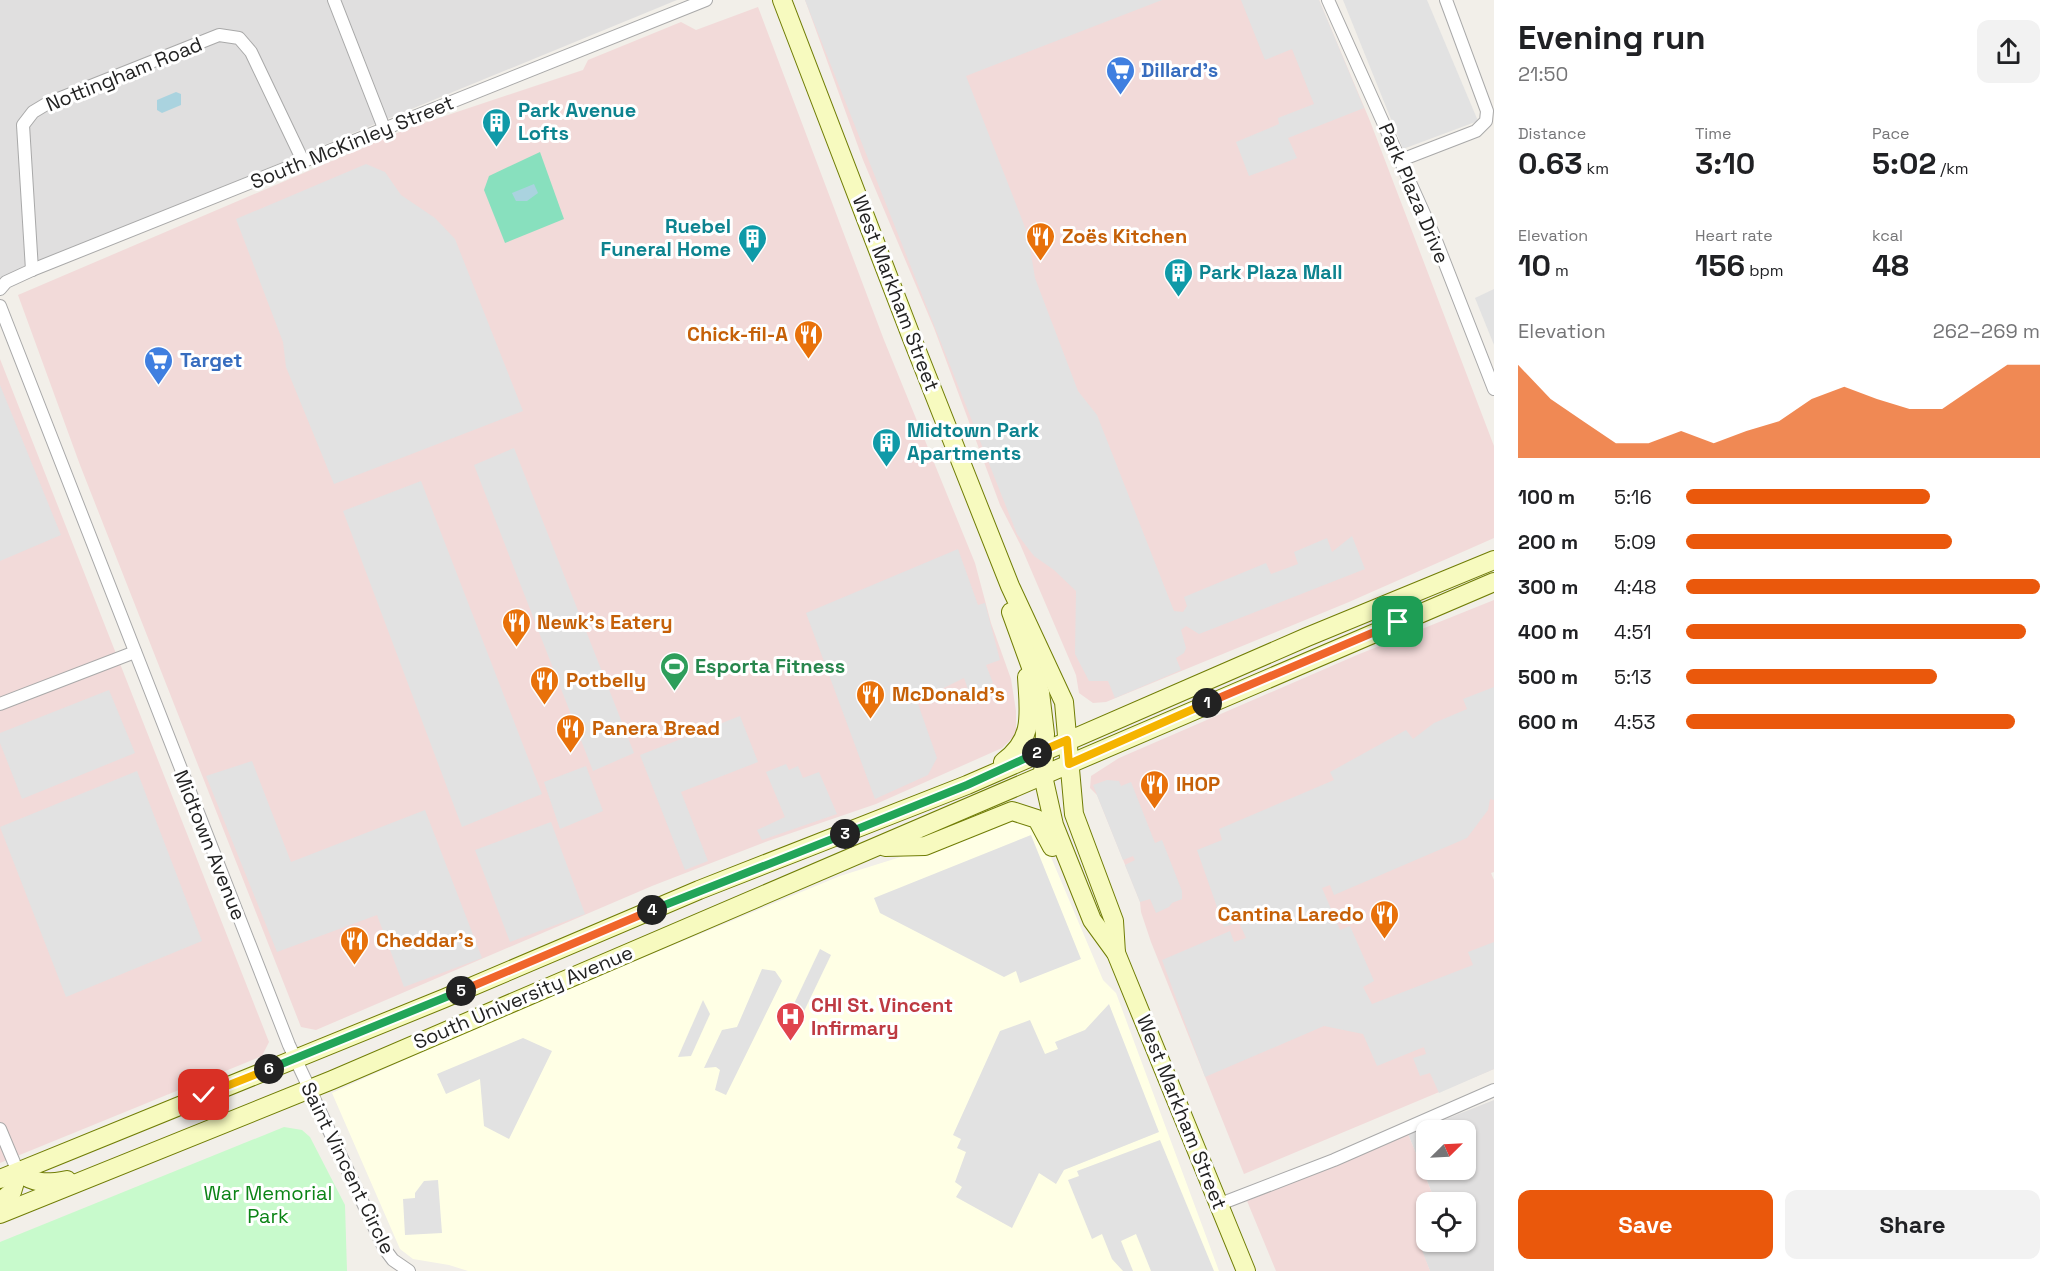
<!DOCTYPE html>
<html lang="en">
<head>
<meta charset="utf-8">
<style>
	:root { --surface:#fff; --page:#f2f2f2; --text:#202124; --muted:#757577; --accent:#ea580c }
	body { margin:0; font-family:"Space Grotesk",sans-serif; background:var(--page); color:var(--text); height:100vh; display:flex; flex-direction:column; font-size:22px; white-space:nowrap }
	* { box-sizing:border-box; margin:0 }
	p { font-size:20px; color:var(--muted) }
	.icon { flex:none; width:33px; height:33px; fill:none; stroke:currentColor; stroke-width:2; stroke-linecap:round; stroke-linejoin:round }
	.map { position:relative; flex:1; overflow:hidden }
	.side { display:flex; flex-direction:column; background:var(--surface); width:570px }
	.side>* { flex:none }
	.needle { width:39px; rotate:66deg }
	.controls { position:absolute; left:1416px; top:1120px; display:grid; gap:12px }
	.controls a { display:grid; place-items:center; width:60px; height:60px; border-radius:12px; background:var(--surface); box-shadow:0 2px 4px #0004; font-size:30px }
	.pin { position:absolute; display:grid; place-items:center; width:51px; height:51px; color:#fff; margin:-26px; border-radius:12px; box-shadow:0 3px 9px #0006 }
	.km { position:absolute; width:30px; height:30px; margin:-15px; border-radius:50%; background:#222; color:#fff; font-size:16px; line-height:30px; text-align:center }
	.round { display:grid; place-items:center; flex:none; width:63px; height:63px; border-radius:12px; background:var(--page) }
	.head { display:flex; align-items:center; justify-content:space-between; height:102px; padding:0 24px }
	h1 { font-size:33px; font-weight:600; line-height:45px }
	.figures { display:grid; grid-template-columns:repeat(3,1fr); gap:9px; height:102px; padding:6px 24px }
	.figures div { display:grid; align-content:center }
	.figures b { font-size:30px; font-weight:600 }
	.figures small { font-size:16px; font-weight:400 }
	.figures p { font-size:16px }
	.chart { height:168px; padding:12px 24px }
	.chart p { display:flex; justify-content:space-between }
	.chart svg { width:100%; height:108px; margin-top:6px; fill:var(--accent); opacity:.7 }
	.primary-button { display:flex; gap:12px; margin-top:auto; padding:12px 24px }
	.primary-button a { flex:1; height:69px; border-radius:12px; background:var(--accent); color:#fff; font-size:24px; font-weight:600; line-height:69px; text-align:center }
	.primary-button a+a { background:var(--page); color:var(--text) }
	ul { padding:0 24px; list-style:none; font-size:20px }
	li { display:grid; grid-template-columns:96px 72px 1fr; align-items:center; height:45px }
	li i { height:15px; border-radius:8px; background:var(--accent) }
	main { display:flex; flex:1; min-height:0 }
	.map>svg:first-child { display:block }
	.residential { fill:#e0dfdf; fill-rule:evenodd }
	.commercial { fill:#f2dad9 }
	.education { fill:#ffffe5 }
	.park { fill:#c8facc }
	.pitch { fill:#88e0be }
	.parking { fill:#e2e2e2 }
	.water { fill:#aad3df }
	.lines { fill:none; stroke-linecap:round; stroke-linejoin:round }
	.street-casing { stroke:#a9a9a9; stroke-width:14 }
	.secondary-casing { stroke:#707d05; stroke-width:20 }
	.street { stroke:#fff; stroke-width:12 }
	.secondary { stroke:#f7fabf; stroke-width:18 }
	.split-1-casing { stroke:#fff; stroke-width:12 }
	.split-2-casing { stroke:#fff; stroke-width:12 }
	.split-3-casing { stroke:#fff; stroke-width:12 }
	.split-4-casing { stroke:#fff; stroke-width:12 }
	.split-5-casing { stroke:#fff; stroke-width:12 }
	.split-6-casing { stroke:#fff; stroke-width:12 }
	.split-7-casing { stroke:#fff; stroke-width:12 }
	.split-1 { stroke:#f0652b; stroke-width:8 }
	.split-2 { stroke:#f5b400; stroke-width:8 }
	.split-3 { stroke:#22a559; stroke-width:8 }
	.split-4 { stroke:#22a559; stroke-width:8 }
	.split-5 { stroke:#f0652b; stroke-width:8 }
	.split-6 { stroke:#22a559; stroke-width:8 }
	.split-7 { stroke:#f5b400; stroke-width:8 }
	.labels { text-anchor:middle; stroke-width:6; stroke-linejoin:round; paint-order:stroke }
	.shop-label { font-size:20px; font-weight:bold; fill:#366cbe; stroke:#fff; text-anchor:start }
	.street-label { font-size:20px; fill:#222; stroke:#fff }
	.culture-label { font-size:20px; font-weight:bold; fill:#0d838f; stroke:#fff; text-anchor:start }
	.food-label { font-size:20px; font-weight:bold; fill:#c56008; stroke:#fff; text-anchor:start }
	.leisure-label { font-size:20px; font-weight:bold; fill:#27864d; stroke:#fff; text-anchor:start }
	.health-label { font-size:20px; font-weight:bold; fill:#be3a42; stroke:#fff; text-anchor:start }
	.park-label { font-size:20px; fill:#0c8416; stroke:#fff }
</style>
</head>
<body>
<main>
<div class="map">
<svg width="1494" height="1271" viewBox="0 0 1494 1271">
	<rect width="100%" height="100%" fill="#f2efe9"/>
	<!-- residential -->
	<g class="residential">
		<polygon points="0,0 677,0 0,278"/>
		<path d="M1494 1100V1271H1430L1419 1245 1427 1242H1466V1203H1436L1408 1134ZM1426 1131H1466V1170H1426Z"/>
	</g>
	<!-- commercial -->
	<g class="commercial">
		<polygon points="805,0 1319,0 1370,121 1494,446 1494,538 1349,602 1106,702 1093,703 1079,693 1076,675 1020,544 1000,505 934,328 863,160"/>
		<polygon points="758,7 884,340 975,563 991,623 1011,679 1016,711 1016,734 1002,748 876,804 768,841 652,886 316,1030 301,1027 80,465 18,295 409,128 583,70 588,60 681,22 696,30"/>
		<polygon points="0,359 269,1042 262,1056 0,1163"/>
		<polygon points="1494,600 1494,872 1491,873 1494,880 1494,1069 1244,1174 1151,942 1141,912 1140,902 1097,795 1090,788 1091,776 1119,758 1357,655"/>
		<polygon points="1408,1134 1436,1203 1426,1203 1427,1242 1420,1245 1430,1271 1276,1271 1247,1201"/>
	</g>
	<!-- education -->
	<polygon class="education" points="1026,819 1042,836 1103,980 1116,993 1219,1271 468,1271 449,1265 413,1259 400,1249 332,1093 492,1020 840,876 926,849 998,820"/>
	<!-- park -->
	<polygon class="park" points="284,1127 302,1130 310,1137 345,1205 347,1271 0,1271 0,1242"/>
	<!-- pitch -->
	<polygon class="pitch" points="540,152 564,219 505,243 484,190 489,176"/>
	<!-- parking -->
	<g class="parking">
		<polygon points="805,0 1162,0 966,76 1028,235 1035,278 1078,391 1097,415 1174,611 1183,612 1187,606 1184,597 1266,563 1271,574 1298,564 1294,552 1327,538 1332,552 1352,536 1365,569 1199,634 1186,626 1181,630 1186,648 1184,653 1176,658 1181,670 1115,698 1108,681 1089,681 1075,654 1076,591 1054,570 1034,556 1017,534"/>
		<polygon points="1241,0 1319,0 1364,108 1288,138 1297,158 1249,176 1236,142 1279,124 1278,118 1314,104 1292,49 1265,60"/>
		<polygon points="1343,0 1427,0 1478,121 1403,149"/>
		<polygon points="366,164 385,172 401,195 435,218 455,239 523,411 334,484 286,367 283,342 236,219"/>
		<polygon points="1494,289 1494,345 1475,298"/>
		<polygon points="0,385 61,535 0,561"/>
		<polygon points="514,448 634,753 593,771 474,465"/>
		<polygon points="421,481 542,794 462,827 343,511"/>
		<polygon points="958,549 978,605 985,603 1000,660 986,665 993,683 969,692 964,678 917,701 937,758 928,775 875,799 806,613"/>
		<polygon points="1494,687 1494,800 1490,799 1488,810 1467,838 1334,895 1330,885 1322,888 1340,930 1350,926 1374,981 1363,987 1372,1004 1473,965 1468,952 1494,942 1494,1069 1439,1093 1430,1073 1420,1076 1413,1058 1426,1054 1424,1047 1377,1066 1363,1034 1324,1026 1205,1077 1162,960 1230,931 1234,942 1246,938 1239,922 1224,927 1197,850 1222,840 1219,829 1334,780 1330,772 1406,730 1413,739 1434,723 1467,709 1463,699"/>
		<polygon points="109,690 135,753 22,799 0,743 0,733"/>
		<polygon points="740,716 758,762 681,792 708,861 685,870 640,755"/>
		<polygon points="252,761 291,862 425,810 482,958 404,987 377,915 277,952 206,776"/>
		<polygon points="786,764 789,770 798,766 803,778 819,772 837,814 762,840 757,830 785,817 766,772"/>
		<polygon points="586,766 603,811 560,829 544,782"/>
		<polygon points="137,771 202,941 66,997 0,827"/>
		<polygon points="1107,780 1119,781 1121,786 1131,782 1155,843 1162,840 1182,891 1182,899 1172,903 1169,907 1156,913 1150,899 1140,902 1125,865 1135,860 1133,856 1123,860 1093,785"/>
		<polygon points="551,822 585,914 510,942 475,850"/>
		<polygon points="1031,835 1081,959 1020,983 1016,971 1004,977 880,913 874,898"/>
		<polygon points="820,949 831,955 795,1030 784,1025"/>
		<polygon points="762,969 775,971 782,981 726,1095 715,1090 720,1070 716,1067 704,1068 722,1030 737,1027"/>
		<polygon points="703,1000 710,1014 691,1056 678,1057"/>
		<polygon points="1109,1004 1159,1132 1064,1170 1056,1184 1039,1173 1012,1228 956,1197 962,1187 955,1182 966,1152 957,1148 961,1139 953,1135 1000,1031 1030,1020 1045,1054 1058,1049 1055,1042 1085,1030"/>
		<polygon points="523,1038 552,1051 509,1139 484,1126 480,1079 446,1094 437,1074"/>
		<polygon points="1160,1140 1214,1271 1151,1271 1136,1234 1121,1241 1133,1271 1123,1271 1112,1259 1102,1234 1092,1239 1068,1180 1079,1176 1077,1171"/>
		<polygon points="438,1180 442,1233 405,1235 403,1199 415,1198 415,1193 424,1181"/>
	</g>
	<!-- water -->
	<g class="water">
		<polygon points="176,92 181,94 181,105 162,113 157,110 157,100"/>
		<polygon points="534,184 538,193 527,201 516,201 512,193"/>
	</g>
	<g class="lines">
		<defs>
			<g id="street">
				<polyline points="334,0 384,128"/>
				<polyline points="1328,0 1435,238 1494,389"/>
				<polyline points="1401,160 1476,131 1486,121 1487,111 1446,0"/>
				<polyline points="32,270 23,125 33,112 48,103 219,35 239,38 251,52 303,161"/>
				<polyline points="0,289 6,282 32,270 706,0"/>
				<polyline points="0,306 289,1045 384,1248 393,1260 409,1271"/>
				<polyline points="0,704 135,652"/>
				<polyline points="0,1129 18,1172"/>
				<polyline points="1220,1204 1334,1160 1494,1090"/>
			</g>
			<g id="secondary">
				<polyline points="782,0 911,336 1010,586 1064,702 1074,814 1114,921 1116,953"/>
				<polyline points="1011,612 1040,692 1045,734 1043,776 1054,825 1092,920 1116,953 1246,1271"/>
				<path d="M1003 762C1035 739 1029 713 1027 677"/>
				<polyline points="885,847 925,846 1012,811 1037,819 1052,847"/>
				<polyline points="0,1179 445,998 699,890 967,785 1307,637 1494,560"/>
				<path d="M0 1202 12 1192 18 1172C35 1184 46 1184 67 1180"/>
				<polyline points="0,1214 332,1080 1494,582"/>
			</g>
		</defs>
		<!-- street casing -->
		<use href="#street" class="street-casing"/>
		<!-- secondary casing -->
		<use href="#secondary" class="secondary-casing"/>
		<!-- street -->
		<use href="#street" class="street"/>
		<!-- secondary -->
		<use href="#secondary" class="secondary"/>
	</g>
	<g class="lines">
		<defs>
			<polyline id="split-1" points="1207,703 1398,622"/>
			<polyline id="split-2" points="1037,753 1067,740 1069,764 1207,703"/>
			<polyline id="split-3" points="845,834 967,785 1037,753"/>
			<polyline id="split-4" points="652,910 845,834"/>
			<polyline id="split-5" points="461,991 652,910"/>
			<polyline id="split-6" points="269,1069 461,991"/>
			<polyline id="split-7" points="204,1095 269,1069"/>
		</defs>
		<!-- split-1 casing -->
		<use href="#split-1" class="split-1-casing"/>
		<!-- split-2 casing -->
		<use href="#split-2" class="split-2-casing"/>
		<!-- split-3 casing -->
		<use href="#split-3" class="split-3-casing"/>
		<!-- split-4 casing -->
		<use href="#split-4" class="split-4-casing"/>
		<!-- split-5 casing -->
		<use href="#split-5" class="split-5-casing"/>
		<!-- split-6 casing -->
		<use href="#split-6" class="split-6-casing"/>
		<!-- split-7 casing -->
		<use href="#split-7" class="split-7-casing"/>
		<!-- split-1 -->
		<use href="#split-1" class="split-1"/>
		<!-- split-2 -->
		<use href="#split-2" class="split-2"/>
		<!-- split-3 -->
		<use href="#split-3" class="split-3"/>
		<!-- split-4 -->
		<use href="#split-4" class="split-4"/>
		<!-- split-5 -->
		<use href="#split-5" class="split-5"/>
		<!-- split-6 -->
		<use href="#split-6" class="split-6"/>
		<!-- split-7 -->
		<use href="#split-7" class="split-7"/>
	</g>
	<!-- icons -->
	<defs>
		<symbol id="supermarket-pin" viewBox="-11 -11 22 30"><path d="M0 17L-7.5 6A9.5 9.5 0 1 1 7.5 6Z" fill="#3f7fe0" stroke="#fff"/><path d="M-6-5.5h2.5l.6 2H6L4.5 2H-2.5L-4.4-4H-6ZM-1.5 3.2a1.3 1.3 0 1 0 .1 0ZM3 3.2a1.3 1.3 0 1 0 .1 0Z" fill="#fff"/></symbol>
		<symbol id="building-pin" viewBox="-11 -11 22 30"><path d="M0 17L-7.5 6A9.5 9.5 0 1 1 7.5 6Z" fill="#0f9aa8" stroke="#fff"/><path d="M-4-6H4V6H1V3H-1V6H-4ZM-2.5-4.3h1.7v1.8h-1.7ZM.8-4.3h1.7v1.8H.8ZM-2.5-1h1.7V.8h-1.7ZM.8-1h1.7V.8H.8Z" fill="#fff"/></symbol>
		<symbol id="restaurant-pin" viewBox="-11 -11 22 30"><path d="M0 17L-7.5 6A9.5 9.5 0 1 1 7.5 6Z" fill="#e8710a" stroke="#fff"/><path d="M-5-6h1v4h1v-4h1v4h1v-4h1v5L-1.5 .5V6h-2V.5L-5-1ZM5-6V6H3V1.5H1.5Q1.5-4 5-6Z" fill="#fff"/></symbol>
		<symbol id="stadium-pin" viewBox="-11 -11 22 30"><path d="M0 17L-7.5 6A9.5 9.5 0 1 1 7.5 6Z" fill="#2e9e5b" stroke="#fff"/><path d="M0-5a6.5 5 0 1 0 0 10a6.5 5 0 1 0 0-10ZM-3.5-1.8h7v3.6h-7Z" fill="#fff"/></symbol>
		<symbol id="hospital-pin" viewBox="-11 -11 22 30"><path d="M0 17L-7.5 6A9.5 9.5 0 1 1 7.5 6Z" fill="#e0444e" stroke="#fff"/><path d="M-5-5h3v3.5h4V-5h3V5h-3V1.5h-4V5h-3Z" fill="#fff"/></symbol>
	</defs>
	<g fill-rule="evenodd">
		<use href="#supermarket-pin" x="1104" y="54" width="33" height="45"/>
		<use href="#building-pin" x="480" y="106" width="33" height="45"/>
		<use href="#restaurant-pin" x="1024" y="220" width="33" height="45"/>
		<use href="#building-pin" x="736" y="222" width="33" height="45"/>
		<use href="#building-pin" x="1162" y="256" width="33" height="45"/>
		<use href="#restaurant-pin" x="792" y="318" width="33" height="45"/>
		<use href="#supermarket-pin" x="142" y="344" width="33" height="45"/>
		<use href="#building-pin" x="870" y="426" width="33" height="45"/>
		<use href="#restaurant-pin" x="500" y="606" width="33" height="45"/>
		<use href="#stadium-pin" x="658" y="650" width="33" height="45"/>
		<use href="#restaurant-pin" x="528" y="664" width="33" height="45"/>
		<use href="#restaurant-pin" x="854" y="678" width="33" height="45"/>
		<use href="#restaurant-pin" x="554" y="712" width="33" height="45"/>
		<use href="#restaurant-pin" x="1138" y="768" width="33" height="45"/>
		<use href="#restaurant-pin" x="1368" y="898" width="33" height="45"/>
		<use href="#restaurant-pin" x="338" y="924" width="33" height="45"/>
		<use href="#hospital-pin" x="774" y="1000" width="33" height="45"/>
	</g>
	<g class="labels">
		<!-- shop labels -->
		<g class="shop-label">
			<text x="1141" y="77">Dillard's</text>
			<text x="180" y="367">Target</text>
		</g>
		<!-- street labels -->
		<g class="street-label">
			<text transform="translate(124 74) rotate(-22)" y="7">Nottingham Road</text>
			<text transform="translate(352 142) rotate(-22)" y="7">South McKinley Street</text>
			<text transform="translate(1414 193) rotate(67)" y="7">Park Plaza Drive</text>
			<text transform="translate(896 293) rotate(69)" y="7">West Markham Street</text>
			<text transform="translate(210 845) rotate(68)" y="7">Midtown Avenue</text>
			<text transform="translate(523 997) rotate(-23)" y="7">South University Avenue</text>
			<text transform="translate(1182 1112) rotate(68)" y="7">West Markham Street</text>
			<text transform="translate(348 1168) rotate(64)" y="7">Saint Vincent Circle</text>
		</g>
		<!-- culture labels -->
		<g class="culture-label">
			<text x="518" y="117">Park Avenue<tspan x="518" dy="23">Lofts</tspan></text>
			<text x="731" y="233" text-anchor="end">Ruebel<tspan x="731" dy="23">Funeral Home</tspan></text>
			<text x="1199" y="279">Park Plaza Mall</text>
			<text x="907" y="437">Midtown Park<tspan x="907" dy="23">Apartments</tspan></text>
		</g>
		<!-- food labels -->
		<g class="food-label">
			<text x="1062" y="243">Zoës Kitchen</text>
			<text x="788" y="341" text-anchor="end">Chick-fil-A</text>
			<text x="537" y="629">Newk's Eatery</text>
			<text x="566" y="687">Potbelly</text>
			<text x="892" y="701">McDonald's</text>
			<text x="592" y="735">Panera Bread</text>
			<text x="1176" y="791">IHOP</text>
			<text x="1364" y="921" text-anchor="end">Cantina Laredo</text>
			<text x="376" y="947">Cheddar's</text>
		</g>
		<!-- leisure labels -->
		<g class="leisure-label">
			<text x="695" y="673">Esporta Fitness</text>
		</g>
		<!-- health labels -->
		<g class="health-label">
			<text x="811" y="1012">CHI St. Vincent<tspan x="811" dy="23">Infirmary</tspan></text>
		</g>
		<!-- park labels -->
		<g class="park-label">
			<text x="268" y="1200">War Memorial<tspan x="268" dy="23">Park</tspan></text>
		</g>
	</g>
</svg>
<div class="controls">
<a><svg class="needle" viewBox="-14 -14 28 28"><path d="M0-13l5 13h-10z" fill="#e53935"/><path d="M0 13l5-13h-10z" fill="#757577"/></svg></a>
<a><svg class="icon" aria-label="locate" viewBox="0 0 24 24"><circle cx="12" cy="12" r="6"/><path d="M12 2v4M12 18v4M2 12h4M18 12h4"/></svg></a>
</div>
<div class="pin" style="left:1398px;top:622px;background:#1e9e55"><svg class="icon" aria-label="arrive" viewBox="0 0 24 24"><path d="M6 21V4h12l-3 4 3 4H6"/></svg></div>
<div class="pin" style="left:204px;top:1095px;background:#d93025"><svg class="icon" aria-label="check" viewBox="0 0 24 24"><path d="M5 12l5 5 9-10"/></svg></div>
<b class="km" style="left:1207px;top:703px">1</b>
<b class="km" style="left:1037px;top:753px">2</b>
<b class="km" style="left:845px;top:834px">3</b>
<b class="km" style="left:652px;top:910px">4</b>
<b class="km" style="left:461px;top:991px">5</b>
<b class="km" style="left:269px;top:1069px">6</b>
</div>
<section class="side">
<div class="head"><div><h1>Evening run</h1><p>21:50</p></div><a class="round"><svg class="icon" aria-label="share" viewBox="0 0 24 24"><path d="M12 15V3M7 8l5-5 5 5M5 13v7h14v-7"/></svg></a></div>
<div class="figures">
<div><p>Distance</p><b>0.63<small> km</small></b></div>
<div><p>Time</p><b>3:10</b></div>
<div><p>Pace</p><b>5:02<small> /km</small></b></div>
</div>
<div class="figures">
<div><p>Elevation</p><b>10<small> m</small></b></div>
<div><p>Heart rate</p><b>156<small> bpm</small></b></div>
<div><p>kcal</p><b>48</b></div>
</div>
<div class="chart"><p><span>Elevation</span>262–269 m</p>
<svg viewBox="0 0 160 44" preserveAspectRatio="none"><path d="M0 44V6L10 20L20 29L30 38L40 38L50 33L60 38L70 33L80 29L90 20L100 15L110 20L120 24L130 24L140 15L150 6L160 6V44z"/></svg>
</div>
<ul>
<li><b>100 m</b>5:16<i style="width:69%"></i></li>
<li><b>200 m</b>5:09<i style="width:75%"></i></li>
<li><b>300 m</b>4:48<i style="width:100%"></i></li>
<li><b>400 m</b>4:51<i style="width:96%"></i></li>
<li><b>500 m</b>5:13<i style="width:71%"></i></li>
<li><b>600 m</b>4:53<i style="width:93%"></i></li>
</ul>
<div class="primary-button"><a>Save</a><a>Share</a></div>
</section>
</main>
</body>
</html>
